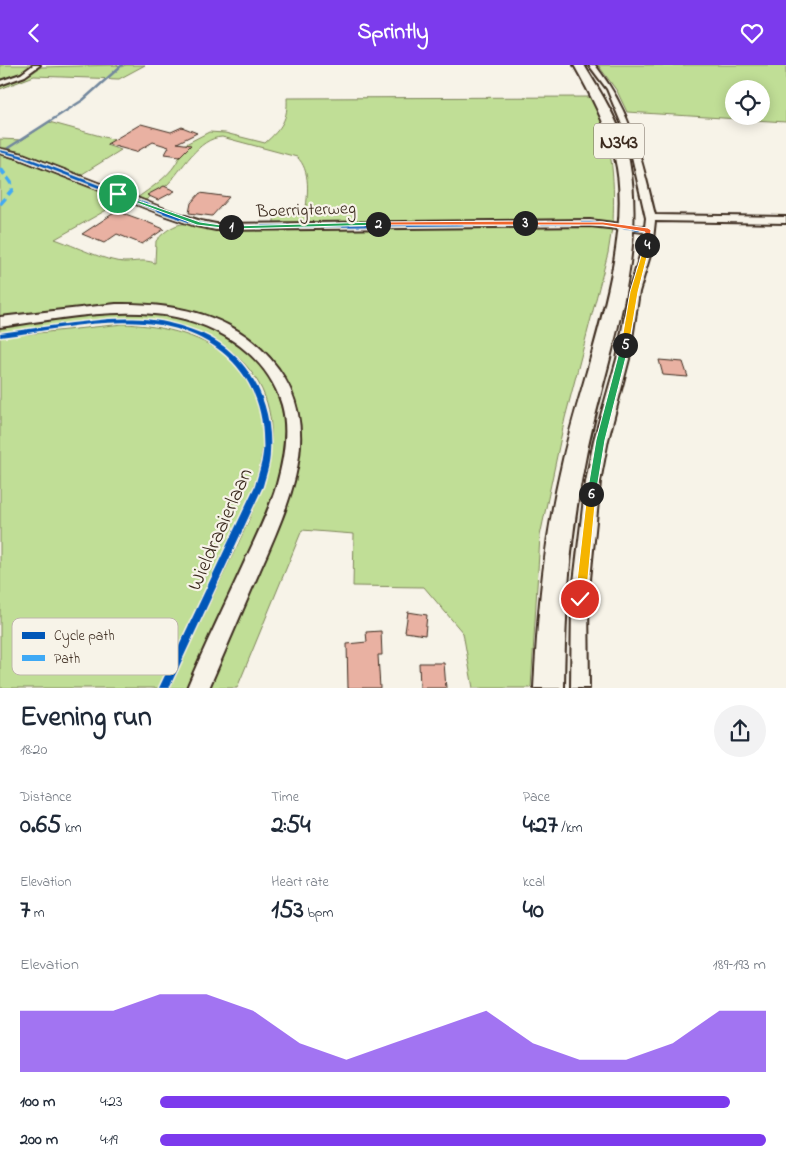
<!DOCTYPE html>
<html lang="en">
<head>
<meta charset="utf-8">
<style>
	:root { --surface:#fff; --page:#f2f2f3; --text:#1f2937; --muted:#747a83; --accent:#7c3aed }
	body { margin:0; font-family:"Indie Flower",sans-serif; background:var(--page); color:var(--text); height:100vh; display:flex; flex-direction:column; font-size:19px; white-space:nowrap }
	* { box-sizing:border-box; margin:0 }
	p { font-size:16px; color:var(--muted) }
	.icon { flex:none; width:28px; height:28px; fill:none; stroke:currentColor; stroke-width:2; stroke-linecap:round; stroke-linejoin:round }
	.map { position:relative; height:623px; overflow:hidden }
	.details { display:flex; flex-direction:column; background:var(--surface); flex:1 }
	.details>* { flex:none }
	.fabs { position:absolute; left:725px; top:15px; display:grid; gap:10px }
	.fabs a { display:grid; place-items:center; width:45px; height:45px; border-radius:50%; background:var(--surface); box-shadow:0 2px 12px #0003; font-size:25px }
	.pin { position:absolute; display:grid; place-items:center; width:42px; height:42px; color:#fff; margin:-21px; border:2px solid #fff; border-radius:50%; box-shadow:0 1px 5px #0007 }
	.km { position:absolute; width:25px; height:25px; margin:-12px; border-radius:50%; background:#222; color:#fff; font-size:14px; line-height:25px; text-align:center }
	.round { display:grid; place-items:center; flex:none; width:52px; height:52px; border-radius:26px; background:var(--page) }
	.overview { display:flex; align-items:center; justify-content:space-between; height:85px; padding:0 20px }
	h1 { font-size:28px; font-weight:800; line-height:38px }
	.metrics { display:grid; grid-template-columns:repeat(3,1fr); gap:8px; height:85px; padding:5px 20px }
	.metrics div { display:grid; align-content:center }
	.metrics b { font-size:25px; font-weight:800 }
	.metrics small { font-size:14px; font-weight:400 }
	.metrics p { font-size:14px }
	.chart { height:140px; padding:10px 20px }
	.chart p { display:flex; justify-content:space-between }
	.chart svg { width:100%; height:90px; margin-top:5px; fill:var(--accent); opacity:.7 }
	ul { padding:0 20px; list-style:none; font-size:16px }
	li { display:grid; grid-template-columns:80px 60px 1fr; align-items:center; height:38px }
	li i { height:12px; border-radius:6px; background:var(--accent) }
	header { display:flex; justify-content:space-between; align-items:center; height:65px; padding:0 20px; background:var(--accent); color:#fff; font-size:22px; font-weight:800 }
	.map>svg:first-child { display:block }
	.green { fill:#c0de96; stroke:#7e845a; fill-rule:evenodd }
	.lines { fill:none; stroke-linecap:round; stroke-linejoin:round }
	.stream { stroke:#72879d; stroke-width:2.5 }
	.building { fill:#e9b1a2; stroke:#3b2a1e }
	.minor-casing { stroke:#3b2a1e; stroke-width:4 }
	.tertiary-casing { stroke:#3b2a1e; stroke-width:4 }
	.primary-casing { stroke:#3b2a1e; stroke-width:4 }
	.minor { fill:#f7f3e8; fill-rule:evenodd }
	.tertiary { fill:#f7f3e8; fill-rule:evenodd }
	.primary { fill:#f7f3e8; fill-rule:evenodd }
	.quiet { stroke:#3fa9f5; stroke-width:4; stroke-dasharray:8 4; stroke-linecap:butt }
	.cycleway-casing { stroke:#f7f3e8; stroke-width:3 }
	.cycleway { fill:#0057b8; fill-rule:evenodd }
	.split-1 { fill:#22a559; stroke:#fff }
	.split-2 { fill:#22a559; stroke:#fff }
	.split-3 { fill:#f0652b; stroke:#fff }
	.split-4 { fill:#f0652b; stroke:#fff }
	.split-5 { fill:#f5b400; stroke:#fff }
	.split-6 { fill:#22a559; stroke:#fff }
	.split-7 { fill:#f5b400; stroke:#fff }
	.labels { text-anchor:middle; stroke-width:4.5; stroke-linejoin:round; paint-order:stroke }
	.far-street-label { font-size:18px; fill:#3b2a1e; stroke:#f7f3e8 }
	.shield { fill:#f7f3e8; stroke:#73665b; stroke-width:1 }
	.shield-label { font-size:20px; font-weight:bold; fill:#3b2a1e }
	.street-label { font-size:21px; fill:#3b2a1e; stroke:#f7f3e8 }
	.key { fill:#f7f3e8; stroke:#bfb7ab; stroke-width:1 }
	.key-label { font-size:14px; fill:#3b2a1e }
</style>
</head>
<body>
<header><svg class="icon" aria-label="back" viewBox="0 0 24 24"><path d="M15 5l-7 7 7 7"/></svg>Sprintly<svg class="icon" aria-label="heart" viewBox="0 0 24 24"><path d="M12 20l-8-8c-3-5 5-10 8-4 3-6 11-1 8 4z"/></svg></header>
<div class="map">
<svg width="786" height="623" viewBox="0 0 786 623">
	<rect width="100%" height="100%" fill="#f7f3e8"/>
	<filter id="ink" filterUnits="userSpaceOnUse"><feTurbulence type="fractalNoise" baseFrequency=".02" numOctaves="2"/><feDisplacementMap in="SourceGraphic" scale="10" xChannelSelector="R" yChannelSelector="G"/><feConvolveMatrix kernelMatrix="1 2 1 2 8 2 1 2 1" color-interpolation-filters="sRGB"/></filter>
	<g filter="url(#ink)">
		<!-- green -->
		<g class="green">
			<polygon points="0,0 35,0 24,8 0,16"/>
			<polygon points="117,0 120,2 126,0 145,0 119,14 34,11 0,24 0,20 29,10 41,2"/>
			<path d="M598 0H786V57L627 47 617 26ZM734 24H761V51H734Z"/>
			<path d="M592 32C612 76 615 109 613 157H359L273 160 275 151 305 149C308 130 311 105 297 92L222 72C198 73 182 105 167 120 160 126 151 131 144 136L137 133C155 120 180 105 182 81L209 67 225 68 265 78C282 63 288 54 287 33Z"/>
			<polygon points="49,57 115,75 106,80 121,85 79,111 8,83 0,83 0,74 22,75"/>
			<path d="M0 87 121 132 115 136 119 138 55 174C75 181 104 196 124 197 136 197 143 194 155 198L156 176C166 164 180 155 195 160L589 159 612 163 608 188 565 353 540 471 531 623H473L463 568 424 522 353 521 354 469 302 465 237 623H208L284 446 293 334 285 313 272 293 253 275 230 260 202 248 171 242 138 239 107 240 0 253Z"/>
			<path d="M119 246C135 247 152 247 168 249 244 261 297 321 283 399 278 433 261 464 247 495 228 537 209 580 189 623H170C187 585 205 548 223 510 254 444 305 357 239 293 216 271 183 258 151 255 101 251 50 262 0 268V260Z"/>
			<path d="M123 259C209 262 282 305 259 403 252 434 236 462 223 490 201 534 180 579 159 623H0V272Z"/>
		</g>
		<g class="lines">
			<!-- stream -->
			<polyline class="stream" points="8,83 83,35 122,0"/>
		</g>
		<!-- building -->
		<g class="building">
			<polygon points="141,59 171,67 182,62 197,68 177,78 191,80 180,91 165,89 169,82 153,77 136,87 107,79"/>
			<polygon points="164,121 175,126 158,135 147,130"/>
			<polygon points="200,128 229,132 212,151 189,148 191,138"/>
			<polygon points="117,146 142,155 164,164 142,179 117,169 104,178 82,169"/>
			<polygon points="659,295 683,297 688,312 663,310"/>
			<polygon points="408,547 427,550 425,570 405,567"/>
			<polygon points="381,566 382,590 378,590 380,623 348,623 347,579 367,577 366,567"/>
			<polygon points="419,598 444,598 446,623 420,623"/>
		</g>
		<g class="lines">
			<defs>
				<g id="minor">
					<polygon points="33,0 40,0 25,11 0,20 0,16 21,9"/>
					<path d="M589 0H595C632 48 641 93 655 150L786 152V158L655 156 652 184 639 227 629 294 608 375 600 417 588 534 589 623H571L572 534 586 417 594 375 617 294 629 227 642 184 644 167 590 161 216 165 196 161 164 150 17 93 0 88V84L23 89 170 146 201 156 216 159 590 155 645 162 646 153 628 74 607 24Z"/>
				</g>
				<path id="tertiary" d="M116 239C167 238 222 246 260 283 331 350 293 430 260 505 243 544 226 584 209 623H187C205 580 226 538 245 496 257 470 269 446 277 419 284 394 289 365 282 340 266 285 208 253 154 249 103 244 51 255 0 262V252Z"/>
				<path id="primary" d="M574 0H584C602 30 622 60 629 96 648 198 603 301 584 401 569 477 565 546 564 623H534C538 545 544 476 562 399 581 311 636 180 615 93 606 59 591 30 574 0Z"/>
			</defs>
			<!-- minor casing -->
			<use href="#minor" class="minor-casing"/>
			<!-- tertiary casing -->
			<use href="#tertiary" class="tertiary-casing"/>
			<!-- primary casing -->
			<use href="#primary" class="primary-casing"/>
			<!-- minor -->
			<use href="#minor" class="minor"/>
			<!-- tertiary -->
			<use href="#tertiary" class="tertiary"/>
			<!-- primary -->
			<use href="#primary" class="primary"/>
			<!-- quiet -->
			<polyline class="quiet" points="0,103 11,118 12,125 0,139"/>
			<defs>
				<g id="cycleway">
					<polygon points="0,85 21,90 169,147 200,158 216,161 590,157 648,164 650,165 648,166 590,159 216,163 197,160 165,149 19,92 0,87"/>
					<path d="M109 254C130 253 153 253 173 259 189 263 206 269 219 278 255 302 273 345 270 387 270 399 266 410 263 421L169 623H159L255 421C258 410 262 399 263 388 264 381 263 375 263 369 260 302 207 263 144 258 96 254 47 266 0 272V268L72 258Z"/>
				</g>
			</defs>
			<!-- cycleway casing -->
			<use href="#cycleway" class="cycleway-casing"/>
			<!-- cycleway -->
			<use href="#cycleway" class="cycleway"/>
		</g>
	</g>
	<!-- split-1 -->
	<polygon class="split-1" points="116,128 200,157 234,162 231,164 197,160 116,130"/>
	<!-- split-2 -->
	<polygon class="split-2" points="378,157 381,160 231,164 228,162 231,161"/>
	<!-- split-3 -->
	<polygon class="split-3" points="525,156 527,160 378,160 375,159 378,157"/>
	<!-- split-4 -->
	<polygon class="split-4" points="522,157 603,157 648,163 651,165 650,180 647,181 644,180 645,167 603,160 525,160"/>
	<!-- split-5 -->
	<polygon class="split-5" points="645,178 650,180 638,227 629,280 625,283 621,280 630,227"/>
	<!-- split-6 -->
	<polygon class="split-6" points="625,277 629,280 605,375 596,429 591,433 587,429 596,375 621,280"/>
	<!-- split-7 -->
	<polygon class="split-7" points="591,425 596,429 586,534 580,540 575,534 587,429"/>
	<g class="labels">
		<!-- far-street labels -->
		<g class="far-street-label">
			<text transform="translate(306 144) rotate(-2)" y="6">Boerrigterweg</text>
		</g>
		<!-- shield labels -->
		<rect class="shield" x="594" y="58.5" width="50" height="35" rx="4"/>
		<g class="shield-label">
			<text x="619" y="83">N343</text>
		</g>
		<!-- street labels -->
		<g class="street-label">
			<text transform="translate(219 464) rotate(-66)" y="7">Wieldraaierlaan</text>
		</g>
	</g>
	<!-- legend -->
	<rect x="12" y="553" width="166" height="57" rx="8" class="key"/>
	<rect x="22" y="567" width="23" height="7" fill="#0057b8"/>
	<rect x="22" y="590" width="23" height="6" fill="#3fa9f5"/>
	<g class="key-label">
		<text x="54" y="575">Cycle path</text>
		<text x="54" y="598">Path</text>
	</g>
</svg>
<div class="fabs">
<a><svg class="icon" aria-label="locate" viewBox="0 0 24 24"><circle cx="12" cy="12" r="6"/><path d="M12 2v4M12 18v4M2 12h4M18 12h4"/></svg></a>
</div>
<div class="pin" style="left:118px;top:129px;background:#1e9e55"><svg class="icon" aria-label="arrive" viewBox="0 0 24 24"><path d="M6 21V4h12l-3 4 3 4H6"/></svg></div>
<div class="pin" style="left:580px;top:534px;background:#d93025"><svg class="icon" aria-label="check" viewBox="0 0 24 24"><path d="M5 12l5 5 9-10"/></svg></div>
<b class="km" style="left:231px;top:162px">1</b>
<b class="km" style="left:378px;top:159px">2</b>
<b class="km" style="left:525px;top:158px">3</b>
<b class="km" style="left:647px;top:180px">4</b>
<b class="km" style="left:625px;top:280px">5</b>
<b class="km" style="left:591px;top:429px">6</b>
</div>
<section class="details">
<div class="overview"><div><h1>Evening run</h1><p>18:20</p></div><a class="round"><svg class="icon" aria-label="share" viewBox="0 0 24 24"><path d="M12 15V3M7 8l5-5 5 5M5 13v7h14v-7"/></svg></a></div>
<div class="metrics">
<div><p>Distance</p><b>0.65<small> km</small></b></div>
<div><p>Time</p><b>2:54</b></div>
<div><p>Pace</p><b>4:27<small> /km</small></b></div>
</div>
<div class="metrics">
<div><p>Elevation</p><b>7<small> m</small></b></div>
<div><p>Heart rate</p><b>153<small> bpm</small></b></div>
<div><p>kcal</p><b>40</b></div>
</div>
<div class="chart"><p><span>Elevation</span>189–193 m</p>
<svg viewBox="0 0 160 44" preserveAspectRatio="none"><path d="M0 44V14L10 14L20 14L30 6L40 6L50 14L60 30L70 38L80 30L90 22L100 14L110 30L120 38L130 38L140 30L150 14L160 14V44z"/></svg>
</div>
<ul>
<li><b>100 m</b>4:23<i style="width:94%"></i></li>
<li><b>200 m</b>4:19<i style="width:100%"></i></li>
</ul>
</section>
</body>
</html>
